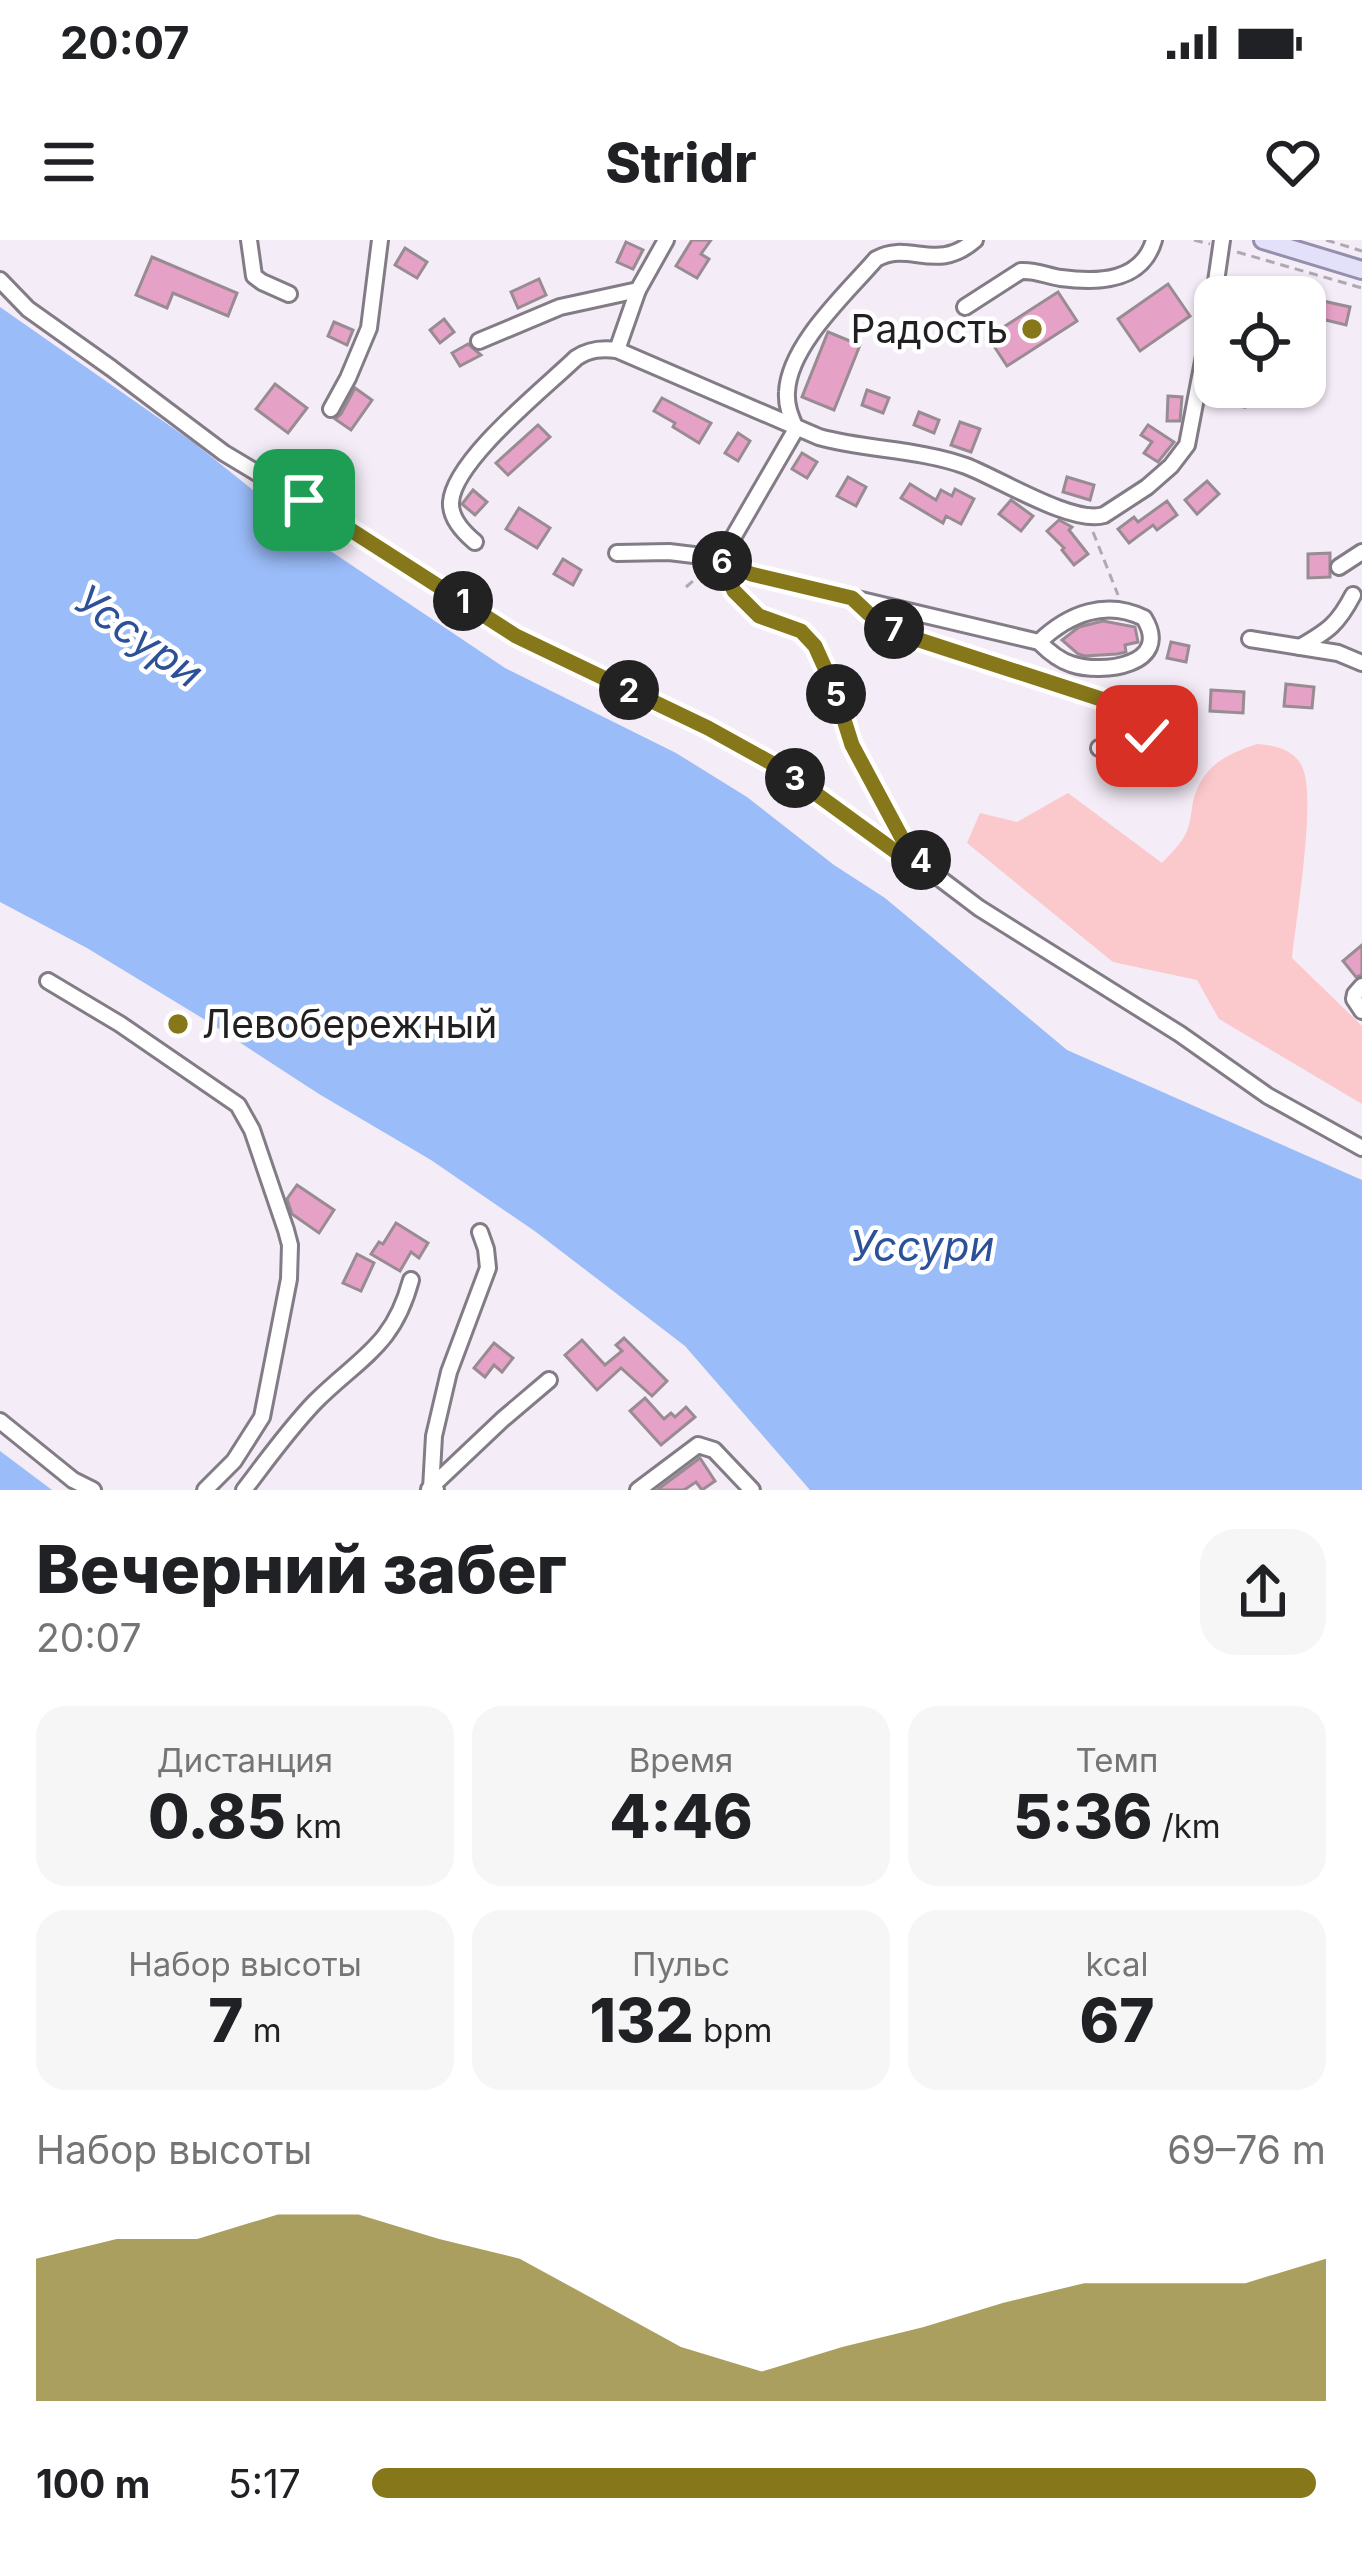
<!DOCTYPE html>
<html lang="ru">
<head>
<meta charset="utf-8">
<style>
	:root { --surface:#fff; --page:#f6f6f6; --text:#202124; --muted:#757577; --accent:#87771b }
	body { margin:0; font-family:Inter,sans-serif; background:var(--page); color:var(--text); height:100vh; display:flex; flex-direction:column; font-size:45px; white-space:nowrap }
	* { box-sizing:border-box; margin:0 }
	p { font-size:39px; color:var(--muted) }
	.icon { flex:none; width:66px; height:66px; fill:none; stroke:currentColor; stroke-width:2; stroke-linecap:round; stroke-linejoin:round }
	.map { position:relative; height:1250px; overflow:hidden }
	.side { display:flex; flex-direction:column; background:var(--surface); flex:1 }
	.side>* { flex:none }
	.buttons { position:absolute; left:1194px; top:36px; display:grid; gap:24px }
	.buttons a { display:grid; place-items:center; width:132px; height:132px; border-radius:24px; background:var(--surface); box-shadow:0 3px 9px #0004; font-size:60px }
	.pin { position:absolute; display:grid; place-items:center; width:102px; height:102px; color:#fff; margin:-51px; border-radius:24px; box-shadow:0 6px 18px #0006 }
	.km { position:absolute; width:60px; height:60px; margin:-30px; border-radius:50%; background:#222; color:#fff; font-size:33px; line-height:60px; text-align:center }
	.round { display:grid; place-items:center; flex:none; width:126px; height:126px; border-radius:36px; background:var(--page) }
	.headline { display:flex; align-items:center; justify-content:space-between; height:204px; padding:0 36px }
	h1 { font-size:66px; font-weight:800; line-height:90px }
	.metrics { display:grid; grid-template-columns:repeat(3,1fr); gap:18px; height:204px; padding:12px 36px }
	.metrics div { display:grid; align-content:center; border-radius:30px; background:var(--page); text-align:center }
	.metrics b { font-size:60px; font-weight:800 }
	.metrics small { font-size:33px; font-weight:400 }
	.metrics p { font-size:33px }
	.chart { height:336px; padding:24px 36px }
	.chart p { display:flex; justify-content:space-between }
	.chart svg { width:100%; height:216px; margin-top:12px; fill:var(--accent); opacity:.7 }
	ul { padding:0 36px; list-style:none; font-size:39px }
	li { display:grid; grid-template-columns:192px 144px 1fr; align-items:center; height:90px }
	li i { height:30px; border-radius:15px; background:var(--accent) }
	.status { display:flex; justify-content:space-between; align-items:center; height:84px; padding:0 60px; background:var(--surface); direction:ltr }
	.status svg { height:33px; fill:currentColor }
	header { display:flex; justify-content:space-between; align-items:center; height:156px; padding:0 36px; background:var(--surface); font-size:54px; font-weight:800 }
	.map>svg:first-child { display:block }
	.green { fill:#fbc8cb }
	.water { fill:#9abcf9 }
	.building { fill:#e6a1c6; stroke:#988c92; stroke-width:3 }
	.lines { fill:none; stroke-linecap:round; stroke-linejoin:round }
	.minor-casing { stroke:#837c86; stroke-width:20 }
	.major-casing { stroke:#938fac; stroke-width:22 }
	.path { stroke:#afa9b1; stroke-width:3; stroke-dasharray:9 6; stroke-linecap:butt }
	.minor { stroke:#fff; stroke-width:14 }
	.major { stroke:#e3e0f9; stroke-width:16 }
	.route-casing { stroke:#fff; stroke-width:24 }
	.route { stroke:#87771b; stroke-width:15 }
	.poi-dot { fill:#87771b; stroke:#fff; stroke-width:4.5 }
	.labels { text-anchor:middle; stroke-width:9; stroke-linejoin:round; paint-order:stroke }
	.poi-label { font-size:39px; fill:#221f23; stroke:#fff; text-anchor:end }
	.water-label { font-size:42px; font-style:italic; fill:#2c5198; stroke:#fff }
</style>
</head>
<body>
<div class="status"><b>20:07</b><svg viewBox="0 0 49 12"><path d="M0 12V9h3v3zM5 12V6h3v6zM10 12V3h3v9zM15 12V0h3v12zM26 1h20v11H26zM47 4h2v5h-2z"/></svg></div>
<header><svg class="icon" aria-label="menu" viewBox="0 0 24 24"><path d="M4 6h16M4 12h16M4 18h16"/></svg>Stridr<svg class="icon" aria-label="heart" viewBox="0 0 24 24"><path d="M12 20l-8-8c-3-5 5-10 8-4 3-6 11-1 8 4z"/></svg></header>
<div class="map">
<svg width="1362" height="1250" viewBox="0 0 1362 1250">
	<rect width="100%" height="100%" fill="#f4ecf7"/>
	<!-- green -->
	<path class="green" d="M1257 504C1276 505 1296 510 1303 529 1316 561 1296 679 1292 718L1362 786V864L1219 779 1197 740 1113 722 967 603 980 573 1017 582 1068 553 1162 623C1171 613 1182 603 1187 591 1192 578 1191 564 1196 552 1207 523 1230 513 1257 504Z"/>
	<!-- water -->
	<g class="water">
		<polygon points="0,67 193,202 320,304 505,428 676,513 747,557 834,625 885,658 1067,810 1362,940 1362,1250 810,1250 685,1106 536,992 431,920 319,854 207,781 87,708 0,662"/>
		<polygon points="0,1211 52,1250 0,1250"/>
	</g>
	<!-- building -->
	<g class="building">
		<polygon points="692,0 711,0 701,14 709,19 697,38 676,26"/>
		<polygon points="626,2 643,10 633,29 617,22"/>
		<polygon points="405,8 427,22 417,38 395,25"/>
		<polygon points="152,17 237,53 228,76 173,53 167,68 136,55"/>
		<polygon points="1236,38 1262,45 1259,57 1231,57"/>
		<polygon points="539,39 546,55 518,68 511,52"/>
		<polygon points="1168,44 1190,76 1140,111 1118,79"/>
		<polygon points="1058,52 1077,81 1007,126 988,97"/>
		<polygon points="1305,57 1350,67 1346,85 1305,75"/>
		<polygon points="444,79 454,92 440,103 430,90"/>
		<polygon points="334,82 353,90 347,105 328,96"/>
		<polygon points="828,92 860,105 834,170 802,157"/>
		<polygon points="468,104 481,115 460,126 452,113"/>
		<polygon points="275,144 307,168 288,193 256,169"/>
		<polygon points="1216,147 1247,147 1245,167 1214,163"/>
		<polygon points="355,148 372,160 351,190 335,179 341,174"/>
		<polygon points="867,150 889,158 883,173 862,165"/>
		<polygon points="1168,156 1182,157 1180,181 1167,181"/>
		<polygon points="662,158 711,183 699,203 673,187 675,183 654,171"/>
		<polygon points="919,172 939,180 934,193 914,185"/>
		<polygon points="960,182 980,189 971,212 951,205"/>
		<polygon points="538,185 550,197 508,235 496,223"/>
		<polygon points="1148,185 1174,202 1158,222 1144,213 1152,202 1141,195"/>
		<polygon points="738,193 750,201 738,221 725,213"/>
		<polygon points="802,213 817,222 807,238 792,229"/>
		<polygon points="848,237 866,247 856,266 837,256"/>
		<polygon points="1067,237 1094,245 1090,260 1063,252"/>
		<polygon points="1207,241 1219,254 1197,274 1185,260"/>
		<polygon points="910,244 936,260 941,250 952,256 955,249 974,259 961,284 946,276 943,283 901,258"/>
		<polygon points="473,250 487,262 475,275 462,264"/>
		<polygon points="1011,260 1033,276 1021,291 999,274"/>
		<polygon points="1167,261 1177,275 1157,290 1153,285 1129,303 1118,289 1134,277 1138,282"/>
		<polygon points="519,268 550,288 537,308 506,289"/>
		<polygon points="1059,280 1072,287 1069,290 1088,314 1074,325 1062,310 1064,308 1047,291"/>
		<polygon points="1330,313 1330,337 1308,338 1308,314"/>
		<polygon points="563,319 581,330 573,345 554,334"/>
		<polygon points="1103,381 1135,387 1138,402 1125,405 1126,412 1117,414 1085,416 1078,414 1062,400 1079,387"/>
		<polygon points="1171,402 1189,406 1186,422 1167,418"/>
		<polygon points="1286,444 1314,447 1312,468 1284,466"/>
		<polygon points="1211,450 1244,452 1243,473 1210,471"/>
		<polygon points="1125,479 1133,481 1135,493 1106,496 1104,482"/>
		<polygon points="1362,705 1362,735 1356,737 1343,721"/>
		<polygon points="297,945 334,970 319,993 292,974 287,959"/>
		<polygon points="396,983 428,1003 419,1018 411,1012 400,1031 371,1014 379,1002 383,1004"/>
		<polygon points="357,1014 374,1023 361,1051 343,1043"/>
		<polygon points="624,1098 667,1141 652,1156 621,1128 597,1150 565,1115 582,1100 605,1125 622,1111 616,1105"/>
		<polygon points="494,1103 513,1118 502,1132 494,1125 485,1137 474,1128"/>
		<polygon points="645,1158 664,1179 671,1173 675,1177 686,1167 695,1177 661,1205 630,1171"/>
		<polygon points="700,1218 715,1241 702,1250 696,1242 684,1250 657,1250"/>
	</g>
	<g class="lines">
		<defs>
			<g id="minor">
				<polyline points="249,0 254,36 262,42 289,54"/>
				<polyline points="0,40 28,69 111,128 224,213 377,305 516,396 708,489 782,529 907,620 934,634"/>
				<path d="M965 67 1021 31C1036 30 1047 36 1061 38 1098 43 1142 42 1154 0"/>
				<polyline points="479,101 560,67 638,50 666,0"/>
				<polyline points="617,110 638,50"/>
				<polyline points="331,169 348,138 369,88 380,0"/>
				<path d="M475 302C463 292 450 278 451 262 454 220 545 148 576 118 589 109 602 108 617 110L819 197C866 210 919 209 966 226 998 238 1073 285 1104 275L1147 247 1171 226 1187 205 1209 90 1222 0"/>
				<path d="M617 313 669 312 702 316 720 320 751 334 1039 402C1048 411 1058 420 1071 424 1102 435 1173 425 1144 378 1106 359 1068 374 1039 402"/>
				<polyline points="720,320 734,351 759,376 801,391 815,406 834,448 852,505 904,602 934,634 979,668 1180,794 1268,856 1362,908"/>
				<path d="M720 320 796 189C791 177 786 166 787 152 789 105 846 54 876 19 910 0 936 34 975 0"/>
				<polyline points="1339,327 1362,312"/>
				<path d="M856 362 869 374 907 396 1141 472C1148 483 1149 492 1142 504L1099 508"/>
				<polyline points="1250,399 1338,413 1362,423"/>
				<path d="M1300 407C1328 391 1338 384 1353 355"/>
				<polyline points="48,741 120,784 238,865 252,890 286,990 290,1005 289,1039 262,1177 234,1221 205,1250"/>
				<polyline points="1362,746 1355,754 1354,759 1362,771"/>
				<polyline points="0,1181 73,1240 93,1250"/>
				<polyline points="429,1249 503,1179 549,1140"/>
				<path d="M244 1250C267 1220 289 1189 315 1162 360 1117 393 1107 411 1040"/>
				<polyline points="436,1250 431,1249 434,1196 449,1132 488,1028 486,1009 480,992"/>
				<polyline points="638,1250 698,1205 714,1210 752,1250"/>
			</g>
			<polyline id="major" points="1263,0 1362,30"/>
		</defs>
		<!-- minor casing -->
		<use href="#minor" class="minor-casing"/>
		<!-- major casing -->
		<use href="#major" class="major-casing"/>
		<!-- path -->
		<g class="path">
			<polyline points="1194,0 1210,4"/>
			<polyline points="1326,0 1362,11"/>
			<polyline points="1237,12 1362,48"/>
			<polyline points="1093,292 1118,355"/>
			<polyline points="686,347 707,329"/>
		</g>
		<!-- minor -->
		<use href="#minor" class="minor"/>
		<!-- major -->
		<use href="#major" class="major"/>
	</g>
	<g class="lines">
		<defs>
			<polyline id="route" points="304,260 516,396 708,488 782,529 907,620 934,634 904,602 852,505 834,448 815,406 801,391 759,376 734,351 720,320 751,334 852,358 869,374 907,396 1141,472 1146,480 1147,496"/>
		</defs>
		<!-- route casing -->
		<use href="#route" class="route-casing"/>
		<!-- route -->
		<use href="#route" class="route"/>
	</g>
	<!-- markers -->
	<g class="poi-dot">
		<circle cx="1032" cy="89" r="12"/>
		<circle cx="178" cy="784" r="12"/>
	</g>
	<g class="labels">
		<!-- poi labels -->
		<g class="poi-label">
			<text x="1008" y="103">Радость</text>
			<text x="202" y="798" text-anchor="start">Левобережный</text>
		</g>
		<!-- water labels -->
		<g class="water-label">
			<text transform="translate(139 396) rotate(35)" y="15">Уссури</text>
			<text x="922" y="1021">Уссури</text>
		</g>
	</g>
</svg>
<div class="buttons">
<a><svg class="icon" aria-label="locate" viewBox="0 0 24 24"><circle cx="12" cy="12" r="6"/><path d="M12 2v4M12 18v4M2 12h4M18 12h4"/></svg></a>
</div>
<div class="pin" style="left:304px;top:260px;background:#1e9e55"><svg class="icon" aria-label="arrive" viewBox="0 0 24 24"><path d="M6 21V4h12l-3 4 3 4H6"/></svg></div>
<div class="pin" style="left:1147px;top:496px;background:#d93025"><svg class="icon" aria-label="check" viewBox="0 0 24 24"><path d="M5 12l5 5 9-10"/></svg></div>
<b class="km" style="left:463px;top:361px">1</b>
<b class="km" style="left:629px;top:450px">2</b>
<b class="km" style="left:795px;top:538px">3</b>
<b class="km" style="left:921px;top:620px">4</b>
<b class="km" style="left:836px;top:454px">5</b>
<b class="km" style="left:722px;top:321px">6</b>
<b class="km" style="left:894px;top:389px">7</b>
</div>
<section class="side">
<div class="headline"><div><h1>Вечерний забег</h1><p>20:07</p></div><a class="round"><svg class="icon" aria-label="share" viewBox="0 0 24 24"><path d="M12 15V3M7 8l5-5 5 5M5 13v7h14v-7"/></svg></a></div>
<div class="metrics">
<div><p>Дистанция</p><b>0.85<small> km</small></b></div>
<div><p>Время</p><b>4:46</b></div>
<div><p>Темп</p><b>5:36<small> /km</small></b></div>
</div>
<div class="metrics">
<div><p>Набор высоты</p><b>7<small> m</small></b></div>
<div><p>Пульс</p><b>132<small> bpm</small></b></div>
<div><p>kcal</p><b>67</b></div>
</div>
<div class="chart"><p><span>Набор высоты</span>69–76 m</p>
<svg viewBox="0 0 160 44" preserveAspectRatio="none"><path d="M0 44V15L10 11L20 11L30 6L40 6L50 11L60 15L70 24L80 33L90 38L100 33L110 29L120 24L130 20L140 20L150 20L160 15V44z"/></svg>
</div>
<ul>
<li><b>100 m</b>5:17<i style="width:99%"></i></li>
</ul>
</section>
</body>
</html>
